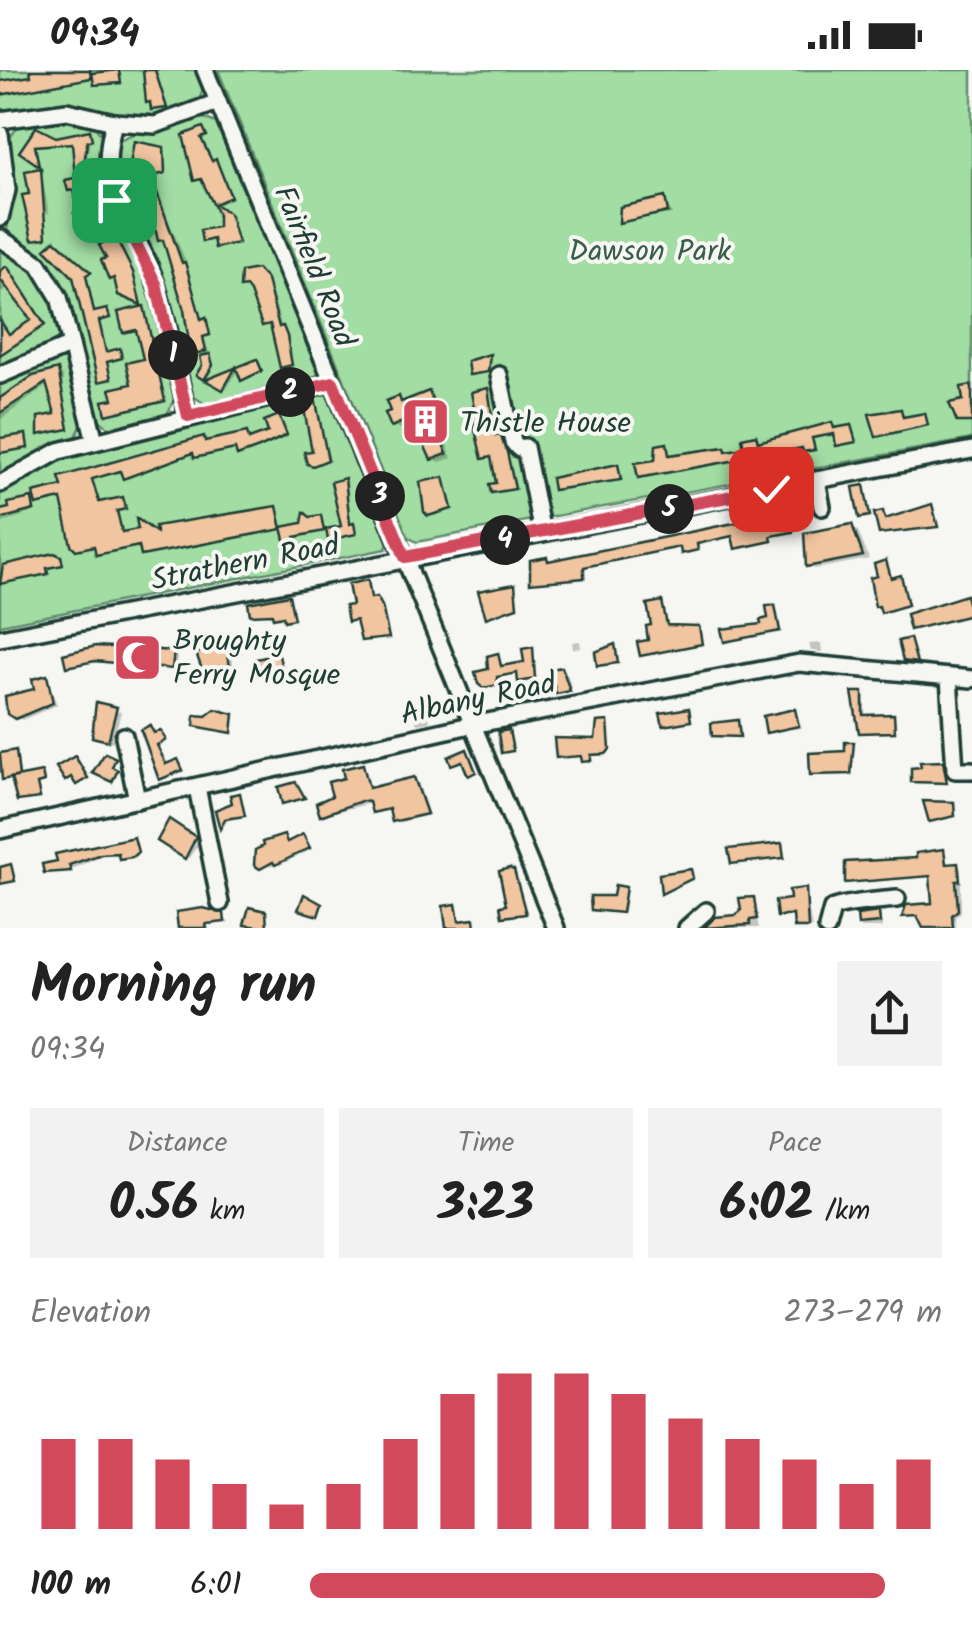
<!DOCTYPE html>
<html lang="en">
<head>
<meta charset="utf-8">
<style>
	:root { --surface:#fff; --page:#f2f2f2; --text:#222; --muted:#767676; --accent:#d1495b }
	body { margin:0; font-family:Kalam,sans-serif; background:var(--page); color:var(--text); height:100vh; display:flex; flex-direction:column; font-size:38px; white-space:nowrap }
	* { box-sizing:border-box; margin:0 }
	p { font-size:32px; color:var(--muted) }
	.icon { flex:none; width:55px; height:55px; fill:none; stroke:currentColor; stroke-width:2; stroke-linecap:round; stroke-linejoin:round }
	.map { position:relative; height:858px; overflow:hidden }
	.panel { display:flex; flex-direction:column; background:var(--surface); flex:1 }
	.panel>* { flex:none }
	.pin { position:absolute; display:grid; place-items:center; width:85px; height:85px; color:#fff; margin:-42px; border-radius:20px; box-shadow:0 5px 15px #0006 }
	.km { position:absolute; width:50px; height:50px; margin:-25px; border-radius:50%; background:#222; color:#fff; font-size:28px; line-height:50px; text-align:center }
	.round { display:grid; place-items:center; flex:none; width:105px; height:105px; border-radius:0px; background:var(--page) }
	.summary { display:flex; align-items:center; justify-content:space-between; height:170px; padding:0 30px }
	h1 { font-size:55px; font-weight:600; line-height:75px }
	.stats { display:grid; grid-template-columns:repeat(3,1fr); gap:15px; height:170px; padding:10px 30px }
	.stats div { display:grid; align-content:center; border-radius:0px; background:var(--page); text-align:center }
	.stats b { font-size:50px; font-weight:600 }
	.stats small { font-size:28px; font-weight:400 }
	.stats p { font-size:28px }
	.chart { height:280px; padding:20px 30px }
	.chart p { display:flex; justify-content:space-between }
	.chart svg { width:100%; height:180px; margin-top:10px; stroke:var(--accent); stroke-width:6 }
	ul { padding:0 30px; list-style:none; font-size:32px }
	li { display:grid; grid-template-columns:160px 120px 1fr; align-items:center; height:75px }
	li i { height:25px; border-radius:12px; background:var(--accent) }
	.status { display:flex; justify-content:space-between; align-items:center; height:70px; padding:0 50px; background:var(--surface); direction:ltr }
	.status svg { height:28px; fill:currentColor }
	.map>svg:first-child { display:block }
	.green { fill:#a2dda4; stroke:#608d6c; stroke-width:2.5 }
	.shadow { fill:#0003 }
	.building { fill:#f2c5a1; stroke:#1f3d34; stroke-width:2.5 }
	.lines { fill:none; stroke-linecap:round; stroke-linejoin:round }
	.minor-casing { stroke:#1f3d34; stroke-width:22 }
	.minor { stroke:#f6f6f2; stroke-width:15 }
	.route-casing { stroke:#fff; stroke-width:20 }
	.route { stroke:#d1495b; stroke-width:12 }
	.labels { text-anchor:middle; stroke-width:8; stroke-linejoin:round; paint-order:stroke }
	.park-label { font-size:30px; fill:#395d4a; stroke:#f6f6f2 }
	.street-label { font-size:30px; fill:#1f3d34; stroke:#f6f6f2 }
	.poi-label { font-size:30px; fill:#1f3d34; stroke:#f6f6f2; text-anchor:start }
</style>
</head>
<body>
<div class="status"><b>09:34</b><svg viewBox="0 0 49 12"><path d="M0 12V9h3v3zM5 12V6h3v6zM10 12V3h3v9zM15 12V0h3v12zM26 1h20v11H26zM47 4h2v5h-2z"/></svg></div>
<div class="map">
<svg width="972" height="858" viewBox="0 0 972 858">
	<rect width="100%" height="100%" fill="#f6f6f2"/>
	<filter id="ink" filterUnits="userSpaceOnUse"><feTurbulence type="fractalNoise" baseFrequency=".01" numOctaves="2"/><feDisplacementMap in="SourceGraphic" scale="20" xChannelSelector="R" yChannelSelector="G"/><feConvolveMatrix kernelMatrix="1 2 1 2 8 2 1 2 1" color-interpolation-filters="sRGB"/></filter>
	<g filter="url(#ink)">
		<!-- green -->
		<g class="green">
			<polygon points="0,0 196,0 203,20 198,32 163,46 128,47 74,33 0,42"/>
			<polygon points="218,0 972,0 972,369 550,447 545,443 533,386 510,373 519,386 531,450 417,472 408,467"/>
			<path d="M201 47 216 53 318 303 314 310 205 334 190 324C181 286 175 246 162 210 146 160 110 126 116 72 139 58 173 58 201 47Z"/>
			<path d="M54 48 92 53 102 66C91 120 124 151 142 198 159 239 165 285 176 328L167 344 110 359 97 348 61 213 40 186 7 161 14 101 9 69 19 54Z"/>
			<path d="M0 179C28 192 76 236 56 271L0 298Z"/>
			<polygon points="56,286 68,292 82,354 75,369 0,404 0,314"/>
			<polygon points="326,323 388,473 386,479 0,555 0,421 65,386 224,343"/>
		</g>
		<!-- shadow -->
		<g class="shadow">
			<polygon points="32,0 90,0 92,5 120,0 122,13 98,14 96,8 0,26 0,13 34,8"/>
			<polygon points="36,60 56,70 92,64 86,91 100,147 105,146 135,205 141,233 120,223 117,208 111,208 106,174 98,157 89,159 75,120 70,120 78,110 74,73 36,76 40,93 22,82"/>
			<polygon points="41,101 49,143 42,144 47,168 37,170 32,126"/>
			<polygon points="153,114 188,196 202,251 208,251 211,266 204,267 214,297 207,309 199,304 204,295 201,283 193,283 166,170 160,169 146,129 138,129"/>
			<polygon points="665,130 672,144 621,151 622,139"/>
			<polygon points="57,174 91,204 87,206 96,244 109,243 111,248 100,251 108,284 119,281 123,288 108,292 112,309 100,310 75,206"/>
			<polygon points="0,199 10,202 46,256 15,277 8,267 35,250 7,219 0,223"/>
			<polygon points="260,203 269,213 293,296 282,296 272,255 264,254 250,217 243,216"/>
			<polygon points="143,239 167,332 111,345 116,331 134,316 146,291 139,260 125,261"/>
			<polygon points="490,287 491,302 472,304"/>
			<polygon points="257,291 263,302 246,310 239,298 226,320 210,310 237,298"/>
			<polygon points="58,302 63,306 62,321 70,360 40,363 58,346 49,314 0,350 0,331"/>
			<polygon points="488,321 497,367 503,369 509,386 517,420 493,422 499,415 494,388 484,387"/>
			<polygon points="429,324 441,341 435,343 452,388 440,392 433,388 416,352 400,359 393,355 398,328 406,333"/>
			<polygon points="315,334 330,391 312,394"/>
			<polygon points="901,341 904,350 925,346 929,356 878,365"/>
			<polygon points="279,348 288,367 262,378 241,385 237,379 199,388 196,383 127,409 123,401 93,410 100,435 125,431 127,439 118,441 123,464 160,467 277,439 283,459 321,447 326,461 344,457 344,411 352,456 358,464 332,469 329,461 297,468 298,473 291,474 285,459 145,486 141,476 100,485 96,477 77,478 64,430 38,433 65,418 203,369 207,374 246,365 250,371 272,364"/>
			<polygon points="832,354 835,360 853,359 857,373 841,376 836,364 814,369 816,380 641,407 666,376 671,387 747,380 756,368 760,374"/>
			<polygon points="618,396 623,410 556,419"/>
			<polygon points="444,409 454,440 433,446 426,441"/>
			<polygon points="31,431 36,441 0,454 0,441"/>
			<polygon points="787,433 795,462 772,467 773,472 739,479 735,467 698,474 699,481 686,483 682,477 584,498 586,508 533,511 546,489 549,494 781,446"/>
			<polygon points="851,457 858,461 869,489 815,499 808,496"/>
			<polygon points="54,486 64,496 48,499 50,505 0,514 0,503"/>
			<polygon points="886,493 893,510 903,509 909,536 886,543 878,536"/>
			<polygon points="514,517 519,538 488,546"/>
			<polygon points="966,528 972,546 913,558"/>
			<polygon points="662,534 669,557 698,559 703,575 642,584 651,572"/>
			<polygon points="775,537 782,562 726,570 764,556 771,550"/>
			<polygon points="240,568 246,576 241,577 243,584 232,586 235,605 207,607 222,580 220,570"/>
			<polygon points="580,571 581,578 573,579 572,572"/>
			<polygon points="821,573 822,582 811,581 809,574"/>
			<polygon points="97,578 173,583 178,586 176,599 100,592 69,596"/>
			<polygon points="532,579 537,609 523,612 519,603 498,608 500,615 488,618 480,613 498,586 503,599 527,594"/>
			<polygon points="554,602 568,605 572,622 558,622"/>
			<polygon points="47,608 57,635 22,650 10,643"/>
			<polygon points="855,625 865,626 865,647 896,648 896,662 864,663 855,646"/>
			<polygon points="116,640 121,642 113,672 100,669"/>
			<polygon points="795,642 802,658 768,661"/>
			<polygon points="428,644 430,652 417,654 415,647"/>
			<polygon points="608,654 609,684 593,685 593,691 587,692 584,686 558,686 597,672"/>
			<polygon points="150,658 167,672 159,676 167,696 178,692 184,702 161,709"/>
			<polygon points="853,674 853,704 812,704 848,684"/>
			<polygon points="16,682 21,709 44,706 46,713 38,714 42,729 22,731 14,709 4,709"/>
			<polygon points="362,697 371,720 418,712 429,745 398,753 392,740 378,743 372,733 322,745"/>
			<polygon points="239,725 246,746 228,750 223,758 218,742 235,735"/>
			<polygon points="170,752 198,775 189,788 160,770"/>
			<polygon points="303,766 312,779 280,795 260,797 284,768 289,774"/>
			<polygon points="134,769 139,783 135,787 105,784 63,803 47,801"/>
			<polygon points="781,775 786,788 734,793"/>
			<polygon points="944,782 949,797 961,798 961,842 955,847 956,858 925,858 920,847 905,846 935,836 933,807 847,812"/>
			<polygon points="691,801 694,810 663,822"/>
			<polygon points="514,803 527,845 507,847 504,845"/>
			<polygon points="626,819 624,843 596,840 615,829"/>
			<polygon points="805,820 812,858 797,858 795,845 779,846"/>
			<polygon points="753,829 759,858 707,858 716,849 743,842"/>
			<polygon points="179,844 223,846 229,853 181,858"/>
			<polygon points="881,846 882,858 860,858 860,847"/>
		</g>
		<!-- building -->
		<g class="building">
			<polygon points="30,0 90,0 91,8 0,25 0,11 31,6"/>
			<polygon points="119,0 121,13 94,15 92,3"/>
			<polygon points="143,0 155,0 167,38 151,40 150,32 146,33"/>
			<polygon points="36,57 56,67 90,60 92,70 87,71 85,88 98,145 103,142 133,202 141,235 118,225 114,208 109,210 101,190 106,188 99,175 103,173 95,157 87,161 74,143 78,141 73,120 68,121 65,110 75,108 72,73 35,76 39,96 19,82"/>
			<polygon points="203,57 207,66 201,68 212,91 216,89 231,127 215,134 229,143 238,173 215,178 213,169 202,172 200,160 218,157 218,144 201,109 194,111 183,65"/>
			<polygon points="134,71 164,77 165,103 154,106 129,101"/>
			<polygon points="41,98 46,168 32,170 22,125 29,124 25,101"/>
			<polygon points="153,111 182,193 185,192 201,249 206,247 210,265 203,267 206,281 191,285 184,240 163,170 158,171 153,149 149,150 144,128 136,130 132,117"/>
			<polygon points="665,127 668,142 619,153 620,137"/>
			<polygon points="55,170 91,202 86,205 94,242 107,239 110,248 99,251 106,282 120,278 122,288 107,292 111,309 98,312 73,207 45,179"/>
			<polygon points="7,196 45,255 0,285 0,250 9,264 31,250 0,209 0,201"/>
			<polygon points="257,199 267,210 279,257 283,256 287,266 292,295 280,298 270,254 262,256 250,222 246,217 240,218 241,202"/>
			<polygon points="144,236 165,331 106,345 103,331 113,329 110,319 131,314 126,293 143,289 136,260 123,263 118,242"/>
			<polygon points="210,284 213,295 204,310 196,305 202,295 200,286"/>
			<polygon points="490,284 488,302 469,305 467,291"/>
			<polygon points="257,289 262,301 241,311 236,297 223,320 205,310"/>
			<polygon points="58,299 69,359 38,365 38,347 55,344 46,313 0,343 0,328 33,306"/>
			<polygon points="972,315 972,352 957,352 949,333 963,330 961,317"/>
			<polygon points="488,318 495,365 500,364 507,382 515,419 491,423 489,414 496,413 491,387 482,389 470,338 474,338 471,322"/>
			<polygon points="429,321 435,337 430,340 447,384 431,390 412,348 391,357 385,343 390,341 386,331 399,326 401,332"/>
			<polygon points="316,332 328,390 313,396 307,394 304,382 312,381 303,334"/>
			<polygon points="901,339 903,347 925,343 928,355 876,367 869,344"/>
			<polygon points="279,345 287,365 259,378 237,386 235,379 194,388 193,383 123,409 120,401 92,409 99,432 123,427 126,439 117,441 122,462 138,459 136,448 156,462 155,456 277,436 282,459 141,486 139,476 96,485 94,476 76,480 71,475 61,429 36,435 33,423 62,416 59,407 204,366 205,371 247,362 249,369 268,362 264,351"/>
			<polygon points="832,352 834,358 851,355 856,372 836,376 834,364 812,368 815,380 803,382 802,378 638,408 635,393 655,390 656,375 667,373 669,385 725,377 726,381 744,378 742,368 756,365 758,372"/>
			<polygon points="26,364 28,378 0,383 0,368"/>
			<polygon points="618,394 621,410 553,420 551,408"/>
			<polygon points="444,407 452,439 428,446 424,442 420,412"/>
			<polygon points="345,408 350,454 354,453 356,464 328,470 326,459 341,456 331,412"/>
			<polygon points="864,415 870,446 859,448 853,417"/>
			<polygon points="32,428 34,440 0,449 0,440 9,438 8,433"/>
			<polygon points="787,430 793,462 771,466 772,471 735,479 732,466 697,474 698,480 681,484 680,477 584,497 584,508 530,513 530,490 547,487 548,491 778,444 776,433"/>
			<polygon points="932,434 938,457 879,464 874,443 883,441 885,449"/>
			<polygon points="304,442 310,447 321,445 324,461 295,467 296,472 286,474 282,457 302,453"/>
			<polygon points="852,454 863,486 806,497 804,463"/>
			<polygon points="54,483 61,486 63,495 47,498 48,504 0,514 3,495"/>
			<polygon points="886,490 891,508 901,505 908,535 881,543 879,536 875,537 870,508 877,506 874,494"/>
			<polygon points="368,510 371,528 377,527 382,536 389,568 361,571 356,550 348,552 345,536 352,535 348,514"/>
			<polygon points="515,514 517,537 486,548 478,521"/>
			<polygon points="289,525 294,549 284,551 283,546 273,548 272,544 250,545 248,533"/>
			<polygon points="966,525 971,545 910,560 906,544"/>
			<polygon points="662,531 667,555 699,556 702,574 640,586 637,572 648,570 646,556 651,555 647,534"/>
			<polygon points="775,535 780,561 724,572 721,559 761,554 760,550 768,548 766,536"/>
			<polygon points="235,564 242,574 238,575 239,582 228,585 231,603 205,608 196,583 219,578 217,567"/>
			<polygon points="910,568 917,593 903,591 898,571"/>
			<polygon points="275,569 282,598 259,604 256,589 270,586 266,571"/>
			<polygon points="615,574 618,593 597,596 595,582"/>
			<polygon points="96,576 174,581 172,599 95,591 66,597 63,584"/>
			<polygon points="533,577 535,609 518,612 517,603 497,607 498,615 483,618 478,614 475,602 488,599 487,586 498,583 501,596 524,592 522,579"/>
			<polygon points="562,597 570,621 556,624 551,599"/>
			<polygon points="47,605 53,633 15,649 7,644 5,626 34,619 32,609"/>
			<polygon points="852,622 863,622 863,645 894,644 895,662 859,663"/>
			<polygon points="96,632 117,637 108,671 92,667"/>
			<polygon points="689,638 691,651 663,656 660,643"/>
			<polygon points="215,639 234,644 232,663 194,656 195,645 206,646"/>
			<polygon points="795,639 799,656 766,663 763,646"/>
			<polygon points="738,650 740,667 712,666 711,653"/>
			<polygon points="608,651 610,679 606,684 591,685 591,691 582,692 581,686 556,688 554,668 595,669 597,652"/>
			<polygon points="150,655 154,663 161,660 166,670 157,675 166,694 178,689 183,700 159,710 141,660"/>
			<polygon points="509,660 513,681 501,683 498,662"/>
			<polygon points="845,672 854,672 851,704 810,705 809,683 845,681"/>
			<polygon points="467,679 476,702 468,706 462,691 451,695 448,687"/>
			<polygon points="16,680 19,706 2,710 0,683"/>
			<polygon points="105,683 116,688 112,697 118,700 112,712 92,703"/>
			<polygon points="75,686 88,708 76,715 71,707 65,711 56,697"/>
			<polygon points="943,691 947,713 911,712 911,698 921,697 920,692"/>
			<polygon points="363,694 369,718 414,707 427,744 392,752 389,739 372,743 369,732 361,731 320,746 316,733 332,726 328,712 344,708 342,699"/>
			<polygon points="42,702 44,712 37,714 40,728 17,731 11,708"/>
			<polygon points="296,712 305,728 282,734 278,717"/>
			<polygon points="240,723 245,746 225,749 220,759 215,740 232,733 230,725"/>
			<polygon points="923,731 954,732 955,746 929,752"/>
			<polygon points="169,749 196,767 185,789 157,771"/>
			<polygon points="303,764 310,778 275,795 273,792 260,799 254,795 255,780 263,776 262,772 284,765 287,772"/>
			<polygon points="134,767 138,782 132,787 119,789 118,783 101,784 69,795 71,801 44,803 42,794 57,791 55,784"/>
			<polygon points="782,773 784,788 731,794 728,779"/>
			<polygon points="944,779 946,794 958,793 960,811 956,811 958,840 952,845 953,858 923,858 917,846 902,847 906,835 932,833 930,806 845,813 845,792 916,788 916,783"/>
			<polygon points="11,794 15,811 0,814 0,797"/>
			<polygon points="509,798 514,800 526,844 502,847 500,836 506,835 499,801"/>
			<polygon points="691,799 693,808 661,824 659,804"/>
			<polygon points="615,815 626,817 622,843 591,840 590,826 613,826"/>
			<polygon points="806,818 808,858 794,858 793,845 777,847 775,831 790,829 789,820"/>
			<polygon points="304,824 322,834 318,846 298,840"/>
			<polygon points="754,827 757,849 750,850 750,855 704,858 715,847 736,845 741,840 739,828"/>
			<polygon points="456,834 459,851 474,849 475,858 446,858 443,836"/>
			<polygon points="249,837 266,841 267,858 244,855"/>
			<polygon points="203,838 224,843 225,852 206,854 207,858 178,858 176,842"/>
			<polygon points="879,842 880,853 858,855 857,845"/>
		</g>
		<g class="lines">
			<defs>
				<g id="minor">
					<polyline points="205,0 556,858"/>
					<polyline points="0,50 67,41 114,52 155,55 218,32"/>
					<path d="M114 52C93 129 133 145 155 211 169 254 177 301 188 346"/>
					<polyline points="0,64 7,120 0,148"/>
					<polyline points="0,168 39,194 59,227 95,371"/>
					<polyline points="0,305 71,275"/>
					<polyline points="499,305 513,372 518,378 525,377 542,463"/>
					<polyline points="817,410 822,437"/>
					<polyline points="0,414 59,381 333,312"/>
					<polyline points="0,568 972,380"/>
					<polyline points="949,607 955,700 972,700"/>
					<polyline points="124,666 137,730"/>
					<polyline points="197,717 220,833"/>
					<polyline points="0,760 466,656 799,593 972,609"/>
					<polyline points="687,858 706,841"/>
					<path d="M827 858 832 839C840 834 885 830 897 829"/>
				</g>
			</defs>
			<!-- minor casing -->
			<use href="#minor" class="minor-casing"/>
			<!-- minor -->
			<use href="#minor" class="minor"/>
		</g>
	</g>
	<g class="lines" filter="url(#ink)">
		<defs>
			<polyline id="route" points="114,130 156,214 188,346 333,312 405,487 771,419"/>
		</defs>
		<!-- route casing -->
		<use href="#route" class="route-casing"/>
		<!-- route -->
		<use href="#route" class="route"/>
	</g>
	<!-- icons -->
	<defs>
		<symbol id="building-square" viewBox="-11 -11 22 22"><rect x="-9" y="-9" width="18" height="18" rx="4" fill="#d1495b" stroke="#f6f6f2"/><path d="M-4-6H4V6H1V3H-1V6H-4ZM-2.5-4.3h1.7v1.8h-1.7ZM.8-4.3h1.7v1.8H.8ZM-2.5-1h1.7V.8h-1.7ZM.8-1h1.7V.8H.8Z" fill="#fff"/></symbol>
		<symbol id="mosque-square" viewBox="-11 -11 22 22"><rect x="-9" y="-9" width="18" height="18" rx="4" fill="#d1495b" stroke="#f6f6f2"/><path d="M3.5-4.9A6 6 0 1 0 3.5 4.9A5 5 0 1 1 3.5-4.9Z" fill="#fff"/></symbol>
	</defs>
	<g fill-rule="evenodd">
		<use href="#building-square" x="398" y="324" width="55" height="55"/>
		<use href="#mosque-square" x="110" y="560" width="55" height="55"/>
	</g>
	<g class="labels">
		<!-- park labels -->
		<g class="park-label">
			<text x="650" y="190">Dawson Park</text>
		</g>
		<!-- street labels -->
		<g class="street-label">
			<text transform="translate(315 196) rotate(68)" y="10">Fairfield Road</text>
			<text transform="translate(245 492) rotate(-11)" y="10">Strathern Road</text>
			<text transform="translate(478 628) rotate(-12)" y="10">Albany Road</text>
		</g>
		<!-- poi labels -->
		<g class="poi-label">
			<text x="460" y="362">Thistle House</text>
			<text x="173" y="580">Broughty<tspan x="173" dy="34">Ferry Mosque</tspan></text>
		</g>
	</g>
</svg>
<div class="pin" style="left:114px;top:130px;background:#1e9e55"><svg class="icon" aria-label="arrive" viewBox="0 0 24 24"><path d="M6 21V4h12l-3 4 3 4H6"/></svg></div>
<div class="pin" style="left:771px;top:419px;background:#d93025"><svg class="icon" aria-label="check" viewBox="0 0 24 24"><path d="M5 12l5 5 9-10"/></svg></div>
<b class="km" style="left:173px;top:285px">1</b>
<b class="km" style="left:290px;top:322px">2</b>
<b class="km" style="left:380px;top:426px">3</b>
<b class="km" style="left:505px;top:470px">4</b>
<b class="km" style="left:669px;top:439px">5</b>
</div>
<section class="panel">
<div class="summary"><div><h1>Morning run</h1><p>09:34</p></div><a class="round"><svg class="icon" aria-label="share" viewBox="0 0 24 24"><path d="M12 15V3M7 8l5-5 5 5M5 13v7h14v-7"/></svg></a></div>
<div class="stats">
<div><p>Distance</p><b>0.56<small> km</small></b></div>
<div><p>Time</p><b>3:23</b></div>
<div><p>Pace</p><b>6:02<small> /km</small></b></div>
</div>
<div class="chart"><p><span>Elevation</span>273–279 m</p>
<svg viewBox="0 0 160 44" preserveAspectRatio="none"><path d="M5 44V22M15 44V22M25 44V27M35 44V33M45 44V38M55 44V33M65 44V22M75 44V11M85 44V6M95 44V6M105 44V11M115 44V17M125 44V22M135 44V27M145 44V33M155 44V27"/></svg>
</div>
<ul>
<li><b>100 m</b>6:01<i style="width:91%"></i></li>
</ul>
</section>
</body>
</html>
